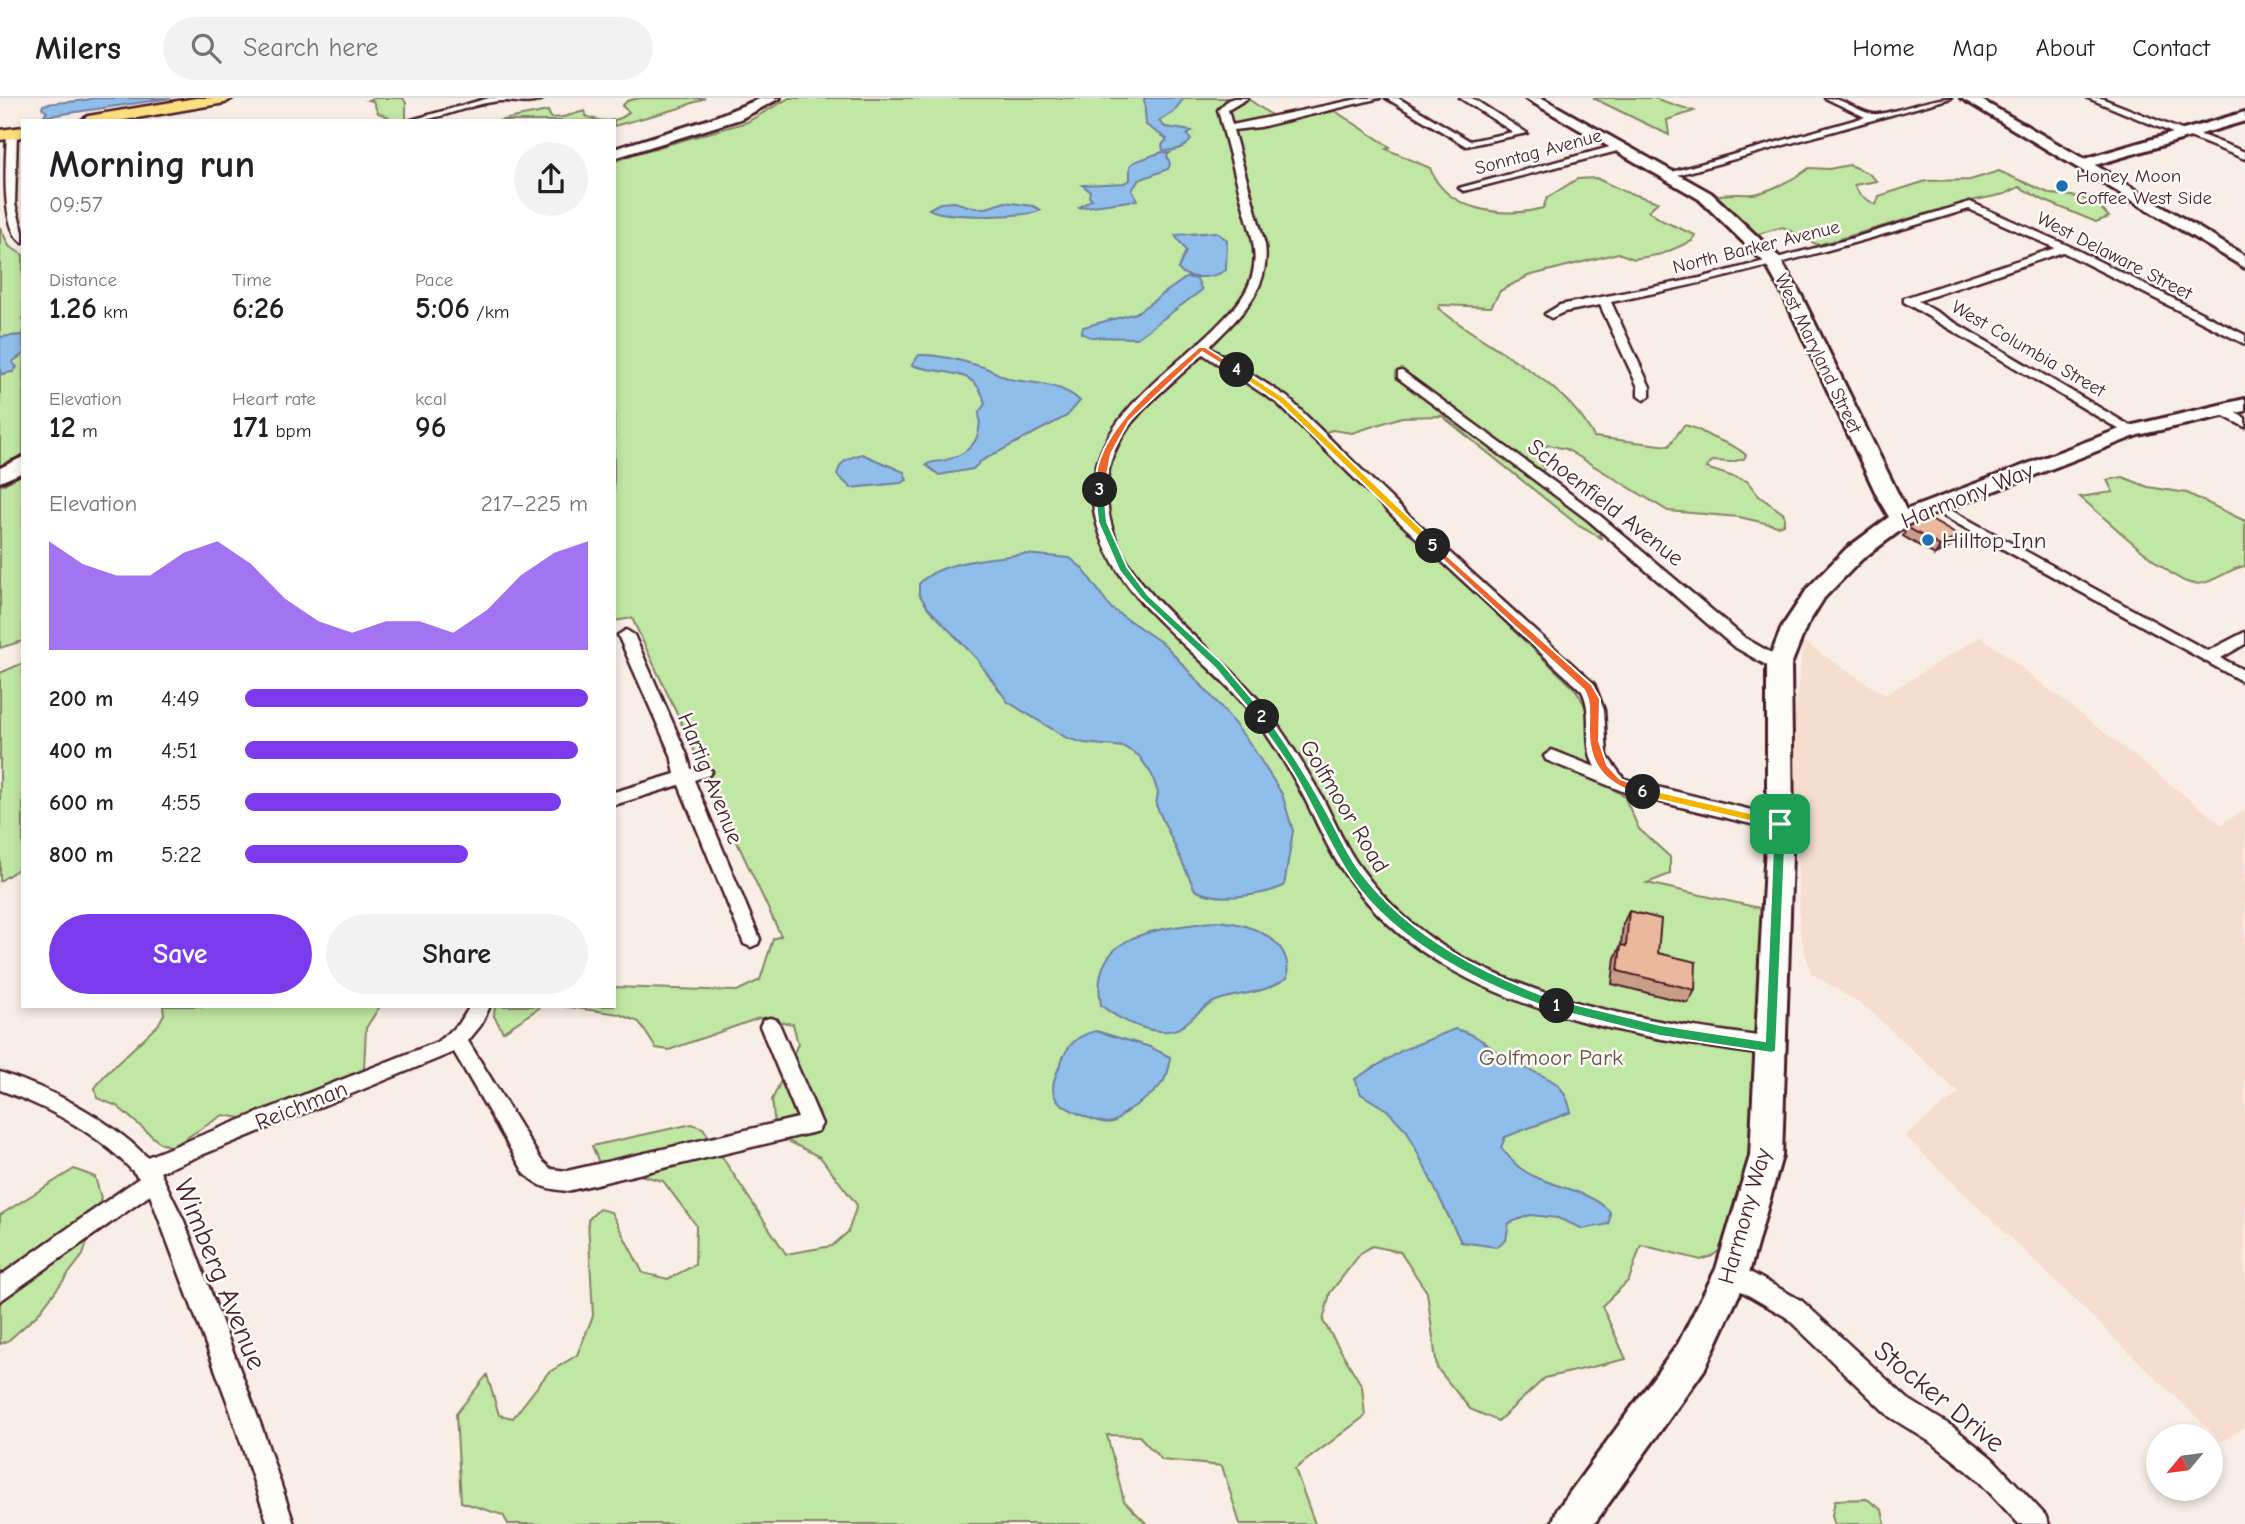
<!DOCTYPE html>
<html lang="en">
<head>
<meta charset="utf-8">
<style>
	:root { --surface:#fff; --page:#f2f2f2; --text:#202124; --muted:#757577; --line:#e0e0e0; --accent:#7c3aed }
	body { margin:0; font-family:"Comic Neue",sans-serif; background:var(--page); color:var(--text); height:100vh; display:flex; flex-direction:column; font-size:26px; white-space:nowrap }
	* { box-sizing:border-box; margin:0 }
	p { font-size:23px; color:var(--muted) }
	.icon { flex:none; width:38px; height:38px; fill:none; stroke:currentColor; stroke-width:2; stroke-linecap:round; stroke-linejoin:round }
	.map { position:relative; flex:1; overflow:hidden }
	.drawer { position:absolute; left:21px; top:21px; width:595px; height:889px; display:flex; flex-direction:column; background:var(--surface); border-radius:0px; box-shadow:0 4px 10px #0003 }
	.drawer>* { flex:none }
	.needle { width:46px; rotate:241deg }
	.fabs { position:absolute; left:2146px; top:1326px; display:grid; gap:14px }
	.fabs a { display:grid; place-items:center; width:77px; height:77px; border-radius:50%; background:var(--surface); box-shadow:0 4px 10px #0003; font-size:35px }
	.pin { position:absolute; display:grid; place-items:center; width:60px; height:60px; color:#fff; margin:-30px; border-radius:14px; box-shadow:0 4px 10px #0006 }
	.km { position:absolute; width:35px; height:35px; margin:-18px; border-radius:50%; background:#222; color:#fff; font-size:19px; line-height:35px; text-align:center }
	.round { display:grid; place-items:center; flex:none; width:74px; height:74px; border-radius:37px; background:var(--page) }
	.overview { display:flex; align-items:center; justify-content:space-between; height:119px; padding:0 28px }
	h1 { font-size:38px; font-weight:800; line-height:52px }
	.figures { display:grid; grid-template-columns:repeat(3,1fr); gap:10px; height:119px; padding:7px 28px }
	.figures div { display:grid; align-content:center }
	.figures b { font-size:30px; font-weight:800 }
	.figures small { font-size:19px; font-weight:400 }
	.figures p { font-size:19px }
	.chart { height:196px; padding:14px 28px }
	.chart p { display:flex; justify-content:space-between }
	.chart svg { width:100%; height:126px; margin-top:7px; fill:var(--accent); opacity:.7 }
	.action { display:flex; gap:14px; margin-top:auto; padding:14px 28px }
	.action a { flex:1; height:80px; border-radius:42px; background:var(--accent); color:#fff; font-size:28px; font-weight:800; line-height:80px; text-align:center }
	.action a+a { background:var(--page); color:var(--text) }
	ul { padding:0 28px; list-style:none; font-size:23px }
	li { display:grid; grid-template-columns:112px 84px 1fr; align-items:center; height:52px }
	li i { height:18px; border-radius:9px; background:var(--accent) }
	header { display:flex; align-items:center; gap:42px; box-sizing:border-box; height:98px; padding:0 35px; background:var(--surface); border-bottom:2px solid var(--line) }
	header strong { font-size:33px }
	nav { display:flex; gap:38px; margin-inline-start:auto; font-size:24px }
	.search { width:490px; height:63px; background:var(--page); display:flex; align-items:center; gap:18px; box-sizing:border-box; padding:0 24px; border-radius:38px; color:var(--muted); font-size:26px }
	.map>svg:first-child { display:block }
	.built { fill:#f5decf }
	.green { fill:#c0e7a3; stroke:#858367; stroke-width:2 }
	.water { fill:#8fbeea; stroke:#737e9e; stroke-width:2 }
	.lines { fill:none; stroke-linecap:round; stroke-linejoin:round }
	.street-casing { stroke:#4a1f2b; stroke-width:5 }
	.secondary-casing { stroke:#4a1f2b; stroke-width:6 }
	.primary-casing { stroke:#4a1f2b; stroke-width:5 }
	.street { fill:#fdfcf7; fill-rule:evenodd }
	.secondary { fill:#fdfcf7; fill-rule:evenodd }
	.primary { fill:#fedf80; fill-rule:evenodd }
	.wall { fill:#ca9d87; stroke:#4a1f2b; stroke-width:2 }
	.shaded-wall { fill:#a4806e; stroke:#4a1f2b; stroke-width:2 }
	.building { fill:#ebb79d; stroke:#4a1f2b; stroke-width:2 }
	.split-1 { fill:#22a559; stroke:#fff; stroke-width:2 }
	.split-2 { fill:#22a559; stroke:#fff; stroke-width:2 }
	.split-3 { fill:#22a559; stroke:#fff; stroke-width:2 }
	.split-4 { fill:#f0652b; stroke:#fff; stroke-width:2 }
	.split-5 { fill:#f5b400; stroke:#fff; stroke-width:2 }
	.split-6 { fill:#f0652b; stroke:#fff; stroke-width:2 }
	.split-7 { fill:#f5b400; stroke:#fff; stroke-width:2 }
	.poi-dot { fill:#1f6fb2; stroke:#fdfcf7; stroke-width:2.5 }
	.labels { text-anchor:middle; stroke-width:5; stroke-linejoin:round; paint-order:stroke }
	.far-street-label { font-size:19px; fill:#4a1f2b; stroke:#fdfcf7 }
	.far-poi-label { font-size:19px; fill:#4a1f2b; stroke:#fdfcf7; text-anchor:start }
	.street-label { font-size:23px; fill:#4a1f2b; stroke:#fdfcf7 }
	.poi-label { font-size:23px; fill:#4a1f2b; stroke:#fdfcf7; text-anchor:start }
	.park-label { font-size:23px; fill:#685149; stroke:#fdfcf7 }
	.near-street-label { font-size:28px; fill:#4a1f2b; stroke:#fdfcf7 }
</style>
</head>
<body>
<header>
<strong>Milers</strong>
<div class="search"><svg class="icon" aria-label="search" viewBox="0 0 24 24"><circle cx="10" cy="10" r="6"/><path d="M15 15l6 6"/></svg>Search here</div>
<nav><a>Home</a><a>Map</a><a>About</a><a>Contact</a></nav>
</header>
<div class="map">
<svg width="2245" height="1426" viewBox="0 0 2245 1426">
	<rect width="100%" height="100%" fill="#f9eee5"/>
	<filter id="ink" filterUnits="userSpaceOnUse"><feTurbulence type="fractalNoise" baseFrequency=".0143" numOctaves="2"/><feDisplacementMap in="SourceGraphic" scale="14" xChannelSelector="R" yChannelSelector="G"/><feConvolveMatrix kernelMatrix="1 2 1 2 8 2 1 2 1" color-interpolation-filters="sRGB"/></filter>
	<g filter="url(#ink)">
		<!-- built -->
		<polygon class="built" points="1981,538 2221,726 2245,712 2245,1329 2222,1344 1905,1038 1959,995 1867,910 1811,875 1800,835 1793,637 1803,544 1885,597"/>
		<!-- green -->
		<g class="green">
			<polygon points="372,0 403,0 406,5 406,23 390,23 389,19 378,15 373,3 368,2"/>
			<path d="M639 0H705L680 10 614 28V23H498L548 13 551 20 563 19 585 13 586 18C599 24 618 26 629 14L622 8 627 3Z"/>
			<path d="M789 0H1247L1281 24 1335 13 1390 49 1386 51 1430 70C1445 113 1504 121 1543 110L1547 100 1577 81 1596 80 1623 93 1658 104 1648 113 1663 123 1695 137 1692 143 1662 156 1634 161 1618 155 1528 178 1500 193 1491 209 1440 207 1438 210C1488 251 1564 280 1594 339L1669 348 1684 327C1700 330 1703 336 1716 341 1728 346 1736 348 1746 357L1744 361 1731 364 1712 363 1706 370 1747 383 1759 398 1784 416V426L1778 428 1739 419 1668 413 1566 351 1549 347 1535 351 1544 371 1538 384 1598 429 1601 440 1579 428 1442 318 1402 319 1352 335 1332 332 1311 339 1576 592 1588 613 1591 678 1624 698 1639 731 1670 759V776L1647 785 1764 811 1752 984 1762 1010 1732 1143 1712 1158 1701 1162 1641 1147 1629 1182 1602 1208 1626 1261 1545 1280 1498 1323 1470 1311 1437 1270 1427 1194 1400 1154 1372 1148 1361 1155 1330 1195 1323 1223 1362 1288 1365 1318 1295 1371 1315 1426H1240L1222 1368 1162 1362 1139 1338 1107 1337 1124 1403 1147 1426H508L503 1417 461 1404 456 1316 487 1277 499 1317 513 1320 548 1275 577 1257 593 1218 588 1122 599 1111 611 1114 643 1175 668 1181 695 1167 696 1127 663 1083 600 1067 592 1048 692 1026 703 1030 786 1156 832 1148 848 1134 857 1107 820 1059 776 1037 772 1002 798 946 793 926 759 920 669 952 656 950 639 924 619 916 562 908H614V889L737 893 760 882 773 841 781 838 632 520 614 523V64L634 56 747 24Z"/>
			<polygon points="1593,0 1654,0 1694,13 1667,22 1669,37"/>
			<path d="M1849 67 1868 75 1877 83 1854 87 1860 97 1876 107 1879 98 1926 83 1970 82 1999 73 2051 96 2081 99 2101 110 2109 119 2096 124 2043 102 2019 89 2005 96 1971 103 1818 147 1783 129 1754 137 1713 99C1728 94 1738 97 1753 96 1767 95 1798 79 1809 70L1829 71Z"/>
			<polygon points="0,129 9,148 23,157 23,237 0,239"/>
			<polygon points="23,256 23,357 0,372 0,276 6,276 12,264"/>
			<polygon points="23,376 23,543 0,550 0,388"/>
			<path d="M2123 379 2148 389 2187 395 2245 423V468C2226 471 2209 490 2190 485 2169 481 2101 416 2080 399L2113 394 2107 382Z"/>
			<polygon points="23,565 23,768 0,783 0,575"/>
			<polygon points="163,908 380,908 366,930 364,971 355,981 247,1021 223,1017 172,1049 160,1045 117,1008 97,1000 95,990 104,978 158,927 164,916"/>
			<polygon points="495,908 542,908 503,934 494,918"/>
			<polygon points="74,1071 95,1079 101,1100 83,1157 37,1217 8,1243 0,1246 0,1117"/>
			<polygon points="1867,1401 1882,1412 1885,1426 1834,1426 1832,1417 1835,1402"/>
		</g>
		<!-- water -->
		<g class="water">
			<path d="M93 0H171L42 19 47 14 42 10 43 7C61 2 75 6 93 0Z"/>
			<path d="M1144 0H1184L1173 14 1159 23 1165 29 1192 33 1187 37 1191 42C1185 50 1173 54 1163 52L1162 47 1167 41 1146 27Z"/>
			<polygon points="1162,54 1170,55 1167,57 1170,66 1168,71 1139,82 1132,92 1137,102 1078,110 1092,101 1089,99 1090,93 1082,87 1124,85 1130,82 1130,68 1134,64"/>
			<path d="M954 104 975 110H986L1005 104 1033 108 1041 112C1029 120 941 120 929 111L940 105Z"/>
			<path d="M1216 134 1227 142 1226 172C1214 180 1193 182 1181 174L1178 171 1186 153 1175 137Z"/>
			<polygon points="1187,179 1197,181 1202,192 1137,240 1090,239 1081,235 1083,229 1136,215"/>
			<polygon points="23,237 23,256 12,264 17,269 13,274 0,276 0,239"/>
			<path d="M919 257C939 256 964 263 983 269 993 272 1003 280 1014 282 1035 285 1063 286 1080 303L1067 318 981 363 973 371 939 377 926 367C932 363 936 364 942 363 971 356 983 341 979 314L985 306C978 267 940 278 912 267Z"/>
			<path d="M862 356 904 374 907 382 901 385 851 390 837 377C840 363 848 360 862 356Z"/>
			<path d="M1025 456 1070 460 1082 470 1111 510 1165 547 1222 610 1251 647 1282 696 1293 733 1284 788C1261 798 1218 804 1195 792L1156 707 1158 695 1152 677 1139 658 1124 649 1084 645 1067 640 1008 604 976 560 928 510 919 496V486C939 462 996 460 1025 456Z"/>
			<path d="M1219 823C1250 826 1293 840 1287 880 1259 898 1244 893 1216 903 1203 908 1192 921 1181 929 1159 942 1118 922 1101 907 1087 830 1166 831 1219 823Z"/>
			<path d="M1455 931C1487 939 1491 954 1516 966 1543 980 1563 978 1571 1014L1505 1039 1501 1050C1507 1056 1513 1065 1520 1070 1547 1090 1587 1089 1610 1114L1609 1126 1583 1131 1558 1120 1530 1117 1509 1125 1506 1142 1496 1149 1461 1144 1407 1033 1387 1012 1361 996 1355 981 1403 952Z"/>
			<path d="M1096 933 1150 949 1170 959C1171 985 1151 998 1130 1011 1124 1014 1119 1022 1113 1024 1101 1028 1061 1010 1055 999 1050 989 1056 976 1060 967 1067 947 1076 938 1096 933Z"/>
		</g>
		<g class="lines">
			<defs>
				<g id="street">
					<path d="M489 0H544C529 9 516 2 501 3 469 5 441 23 408 23Z"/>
					<path d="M1234 0H1248L1228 12 1232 27 1363 0H1380L1260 29 1233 32 1265 147C1271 192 1238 220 1209 249L1287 299 1405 414 1594 586 1604 612 1607 658 1624 681 1780 719 1786 721 1789 726 1786 731 1780 733 1632 697 1546 662 1544 658 1552 652 1595 669C1582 644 1594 617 1582 593L1395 420 1277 305 1203 256C1165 293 1111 327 1107 385 1105 416 1115 447 1133 473 1170 525 1227 561 1266 611 1287 639 1305 669 1322 699 1335 724 1345 750 1362 772 1384 802 1414 830 1446 850 1544 909 1661 925 1772 940L1779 943 1782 949 1779 955 1772 958C1657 942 1532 924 1432 860 1401 840 1373 814 1351 784 1332 761 1320 731 1307 705 1290 671 1270 639 1247 610 1208 562 1151 526 1118 473 1101 445 1089 414 1094 381 1103 315 1170 274 1214 231 1232 213 1251 195 1254 168 1257 148 1248 126 1243 107 1235 75 1226 44 1218 12L1228 2Z"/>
					<polygon points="1386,0 1398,0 1470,43 1513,34 1460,0 1472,0 1527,35 1466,48"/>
					<path d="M1825 0C1844 0 1856 13 1873 16 1886 18 1929 0 1951 0L1674 78 1665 76 1865 19Z"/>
					<polygon points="2088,0 2101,0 2184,33 2191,33 2245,54 2245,61 2187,38 2180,38"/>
					<path d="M12 32 17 35 15 106 23 134V145C0 131 6 62 7 35Z"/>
					<polygon points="1621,46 1625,47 1625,51 1464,93 1459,90"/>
					<path d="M1970 104 2069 148 2245 237V246L2063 154 1918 203 2139 333 2132 337 2127 336 1904 204V200L2055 150 1969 111C1851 147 1733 180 1611 204L1650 289V298L1644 302 1638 298V289L1600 207 1564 214 1551 220 1545 216 1560 207 1700 180 1850 141Z"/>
					<polygon points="1402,273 1598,416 1745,540 1785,563 1787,567 1785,571 1773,571 1733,548 1588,422 1398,280 1398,274"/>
					<polygon points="2223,308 2245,320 2245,329 2218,315 2217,312"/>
					<polygon points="1934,403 2208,553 2245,534 2245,546 2221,560 2245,573 2245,585 1929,410 1929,404"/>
					<polygon points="626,532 634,537 687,657 691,671 703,667 712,673 709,677 694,682 760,841 758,846 751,849 744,846 742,841 679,687 614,707 614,694 675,676 671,657 618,537"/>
					<path d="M470 908H490L481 927 468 943 541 1062 551 1071 567 1073 798 1020 760 928 763 922 770 920 777 922 780 928 822 1026 818 1033 811 1035 567 1093C548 1091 539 1089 525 1076L454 954 160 1074 184 1123 263 1333 294 1426H268L227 1303 150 1097 0 1203V1178L139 1080C103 1038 51 1010 0 992V974C55 993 105 1018 147 1059L437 944 459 926Z"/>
					<polygon points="1732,1164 1802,1203 1908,1301 1953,1329 1993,1361 2045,1417 2049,1426 2019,1426 1975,1379 1935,1347 1890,1319 1786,1219 1724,1183 1721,1175 1724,1167"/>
				</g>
				<g id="secondary">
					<polygon points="762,0 780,0 740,21 614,60 614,51 710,21"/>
					<polygon points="1525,0 1542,0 1711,95 1778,158 1801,197 1906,412 2125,329 2245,301 2245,313 2138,337 1909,426 1862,461 1824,500 1806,529 1791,567 1793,726 1782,1058 1749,1175 1704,1272 1594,1426 1552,1426 1557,1412 1678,1246 1716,1171 1750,1058 1767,726 1767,567 1782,529 1808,490 1846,451 1889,419 1879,402 1783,197 1765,165 1699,101"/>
					<polygon points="1961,0 1978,0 2084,61 2245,14 2245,23 2095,67 2245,158 2245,170"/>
					<polygon points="23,359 23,374 0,384 0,370"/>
				</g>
				<g id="primary">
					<polygon points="196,0 233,0 225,5 119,23 80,23 88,18"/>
					<polygon points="23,29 23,39 0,42 0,32"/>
				</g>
			</defs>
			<!-- street casing -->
			<use href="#street" class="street-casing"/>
			<!-- secondary casing -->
			<use href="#secondary" class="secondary-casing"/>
			<!-- primary casing -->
			<use href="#primary" class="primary-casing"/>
			<!-- street -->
			<use href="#street" class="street"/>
			<!-- secondary -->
			<use href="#secondary" class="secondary"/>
			<!-- primary -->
			<use href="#primary" class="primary"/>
		</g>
		<!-- wall -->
		<g class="wall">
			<polygon points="1907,429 1959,438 1954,447 1935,457 1903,438"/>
			<polygon points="1629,813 1658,855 1695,892 1688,905 1612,886 1615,860 1621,847 1623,826"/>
		</g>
		<!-- shaded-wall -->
		<polygon class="shaded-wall" points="1959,438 1954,447 1935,457 1940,448"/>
		<!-- building -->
		<g class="building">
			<polygon points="1926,419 1959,438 1940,448 1907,429"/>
			<polygon points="1629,813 1661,821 1658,855 1696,864 1695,892 1618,873 1621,847 1626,848"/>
		</g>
	</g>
	<!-- split-1 -->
	<polygon class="split-1" points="1780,722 1786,726 1776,953 1772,955 1660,938 1552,911 1552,904 1557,902 1660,927 1765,943 1774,726"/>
	<!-- split-2 -->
	<path class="split-2" d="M1262 615 1265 616C1287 647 1307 678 1325 711 1337 732 1347 757 1362 776 1411 840 1487 878 1561 904V911L1557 913C1484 888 1397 846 1352 781 1330 749 1315 711 1295 677 1283 657 1269 639 1256 619Z"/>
	<!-- split-3 -->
	<polygon class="split-3" points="1100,389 1104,392 1107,424 1127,469 1148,497 1222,565 1265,616 1265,622 1258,622 1215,570 1142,501 1119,472 1098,424 1095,392"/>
	<!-- split-4 -->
	<path class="split-4" d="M1199 249H1205L1241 272 1234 274 1202 254 1129 323 1111 356 1104 392 1096 394C1088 337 1162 283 1199 249Z"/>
	<!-- split-5 -->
	<polygon class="split-5" points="1234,271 1240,271 1285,300 1437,446 1437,450 1430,450 1279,304 1234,274"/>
	<!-- split-6 -->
	<path class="split-6" d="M1433 445 1592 587 1600 601 1599 643 1607 667 1620 681 1647 691V697L1643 698C1608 687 1588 670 1589 630 1589 616 1591 604 1584 592L1430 450 1429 448Z"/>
	<!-- split-7 -->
	<polygon class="split-7" points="1643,690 1780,722 1786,726 1780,730 1639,697 1639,691"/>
	<!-- markers -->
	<g class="poi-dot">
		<circle cx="2062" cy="88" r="7"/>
		<circle cx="1928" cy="442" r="7"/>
	</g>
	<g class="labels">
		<!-- far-street labels -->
		<g class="far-street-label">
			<text transform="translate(1538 53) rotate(-15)" y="7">Sonntag Avenue</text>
			<text transform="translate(1756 148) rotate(-14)" y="7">North Barker Avenue</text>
			<text transform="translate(2115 157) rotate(27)" y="7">West Delaware Street</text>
			<text transform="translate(2029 250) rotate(30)" y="7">West Columbia Street</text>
			<text transform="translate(1819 255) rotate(64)" y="7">West Maryland Street</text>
		</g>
		<!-- far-poi labels -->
		<g class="far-poi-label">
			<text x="2076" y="84">Honey Moon<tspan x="2076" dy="22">Coffee West Side</tspan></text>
		</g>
		<!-- street labels -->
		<g class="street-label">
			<text transform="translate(1967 397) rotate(-22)" y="8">Harmony Way</text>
			<text transform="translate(1606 404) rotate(38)" y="8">Schoenfield Avenue</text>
			<text transform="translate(711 680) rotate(68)" y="8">Hartig Avenue</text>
			<text transform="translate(1345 708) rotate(59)" y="8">Golfmoor Road</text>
			<text transform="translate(301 1007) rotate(-22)" y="8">Reichman</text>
			<text transform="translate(1744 1118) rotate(-74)" y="8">Harmony Way</text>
		</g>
		<!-- poi labels -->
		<g class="poi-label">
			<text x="1942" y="450">Hilltop Inn</text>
		</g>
		<!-- park labels -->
		<g class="park-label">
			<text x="1551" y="967">Golfmoor Park</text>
		</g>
		<!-- near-street labels -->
		<g class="near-street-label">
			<text transform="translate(221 1176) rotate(68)" y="10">Wimberg Avenue</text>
			<text transform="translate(1940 1298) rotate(39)" y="10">Stocker Drive</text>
		</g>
	</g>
</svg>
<div class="fabs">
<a><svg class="needle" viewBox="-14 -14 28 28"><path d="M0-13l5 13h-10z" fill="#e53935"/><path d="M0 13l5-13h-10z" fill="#757577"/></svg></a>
</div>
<div class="pin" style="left:1780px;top:726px;background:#1e9e55"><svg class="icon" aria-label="arrive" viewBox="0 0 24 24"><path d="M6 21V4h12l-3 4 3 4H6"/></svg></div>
<b class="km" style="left:1557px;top:908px">1</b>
<b class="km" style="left:1262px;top:619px">2</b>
<b class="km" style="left:1100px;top:392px">3</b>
<b class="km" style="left:1237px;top:272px">4</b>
<b class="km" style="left:1433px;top:448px">5</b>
<b class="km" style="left:1643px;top:694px">6</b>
<section class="drawer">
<div class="overview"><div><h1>Morning run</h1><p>09:57</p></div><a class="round"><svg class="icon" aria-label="share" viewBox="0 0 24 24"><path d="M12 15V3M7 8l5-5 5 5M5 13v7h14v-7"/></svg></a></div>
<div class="figures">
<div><p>Distance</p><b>1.26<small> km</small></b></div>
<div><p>Time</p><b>6:26</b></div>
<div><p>Pace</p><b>5:06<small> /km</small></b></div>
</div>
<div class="figures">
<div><p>Elevation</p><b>12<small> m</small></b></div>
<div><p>Heart rate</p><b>171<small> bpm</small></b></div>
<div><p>kcal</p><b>96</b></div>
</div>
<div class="chart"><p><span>Elevation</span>217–225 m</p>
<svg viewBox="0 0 160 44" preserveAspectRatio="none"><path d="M0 44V6L10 14L20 18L30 18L40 10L50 6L60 14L70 26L80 34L90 38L100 34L110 34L120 38L130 30L140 18L150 10L160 6V44z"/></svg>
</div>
<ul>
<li><b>200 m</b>4:49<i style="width:100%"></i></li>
<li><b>400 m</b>4:51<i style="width:97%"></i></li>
<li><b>600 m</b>4:55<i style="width:92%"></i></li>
<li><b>800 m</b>5:22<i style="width:65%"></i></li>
</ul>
<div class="action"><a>Save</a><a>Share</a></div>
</section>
</div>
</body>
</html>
